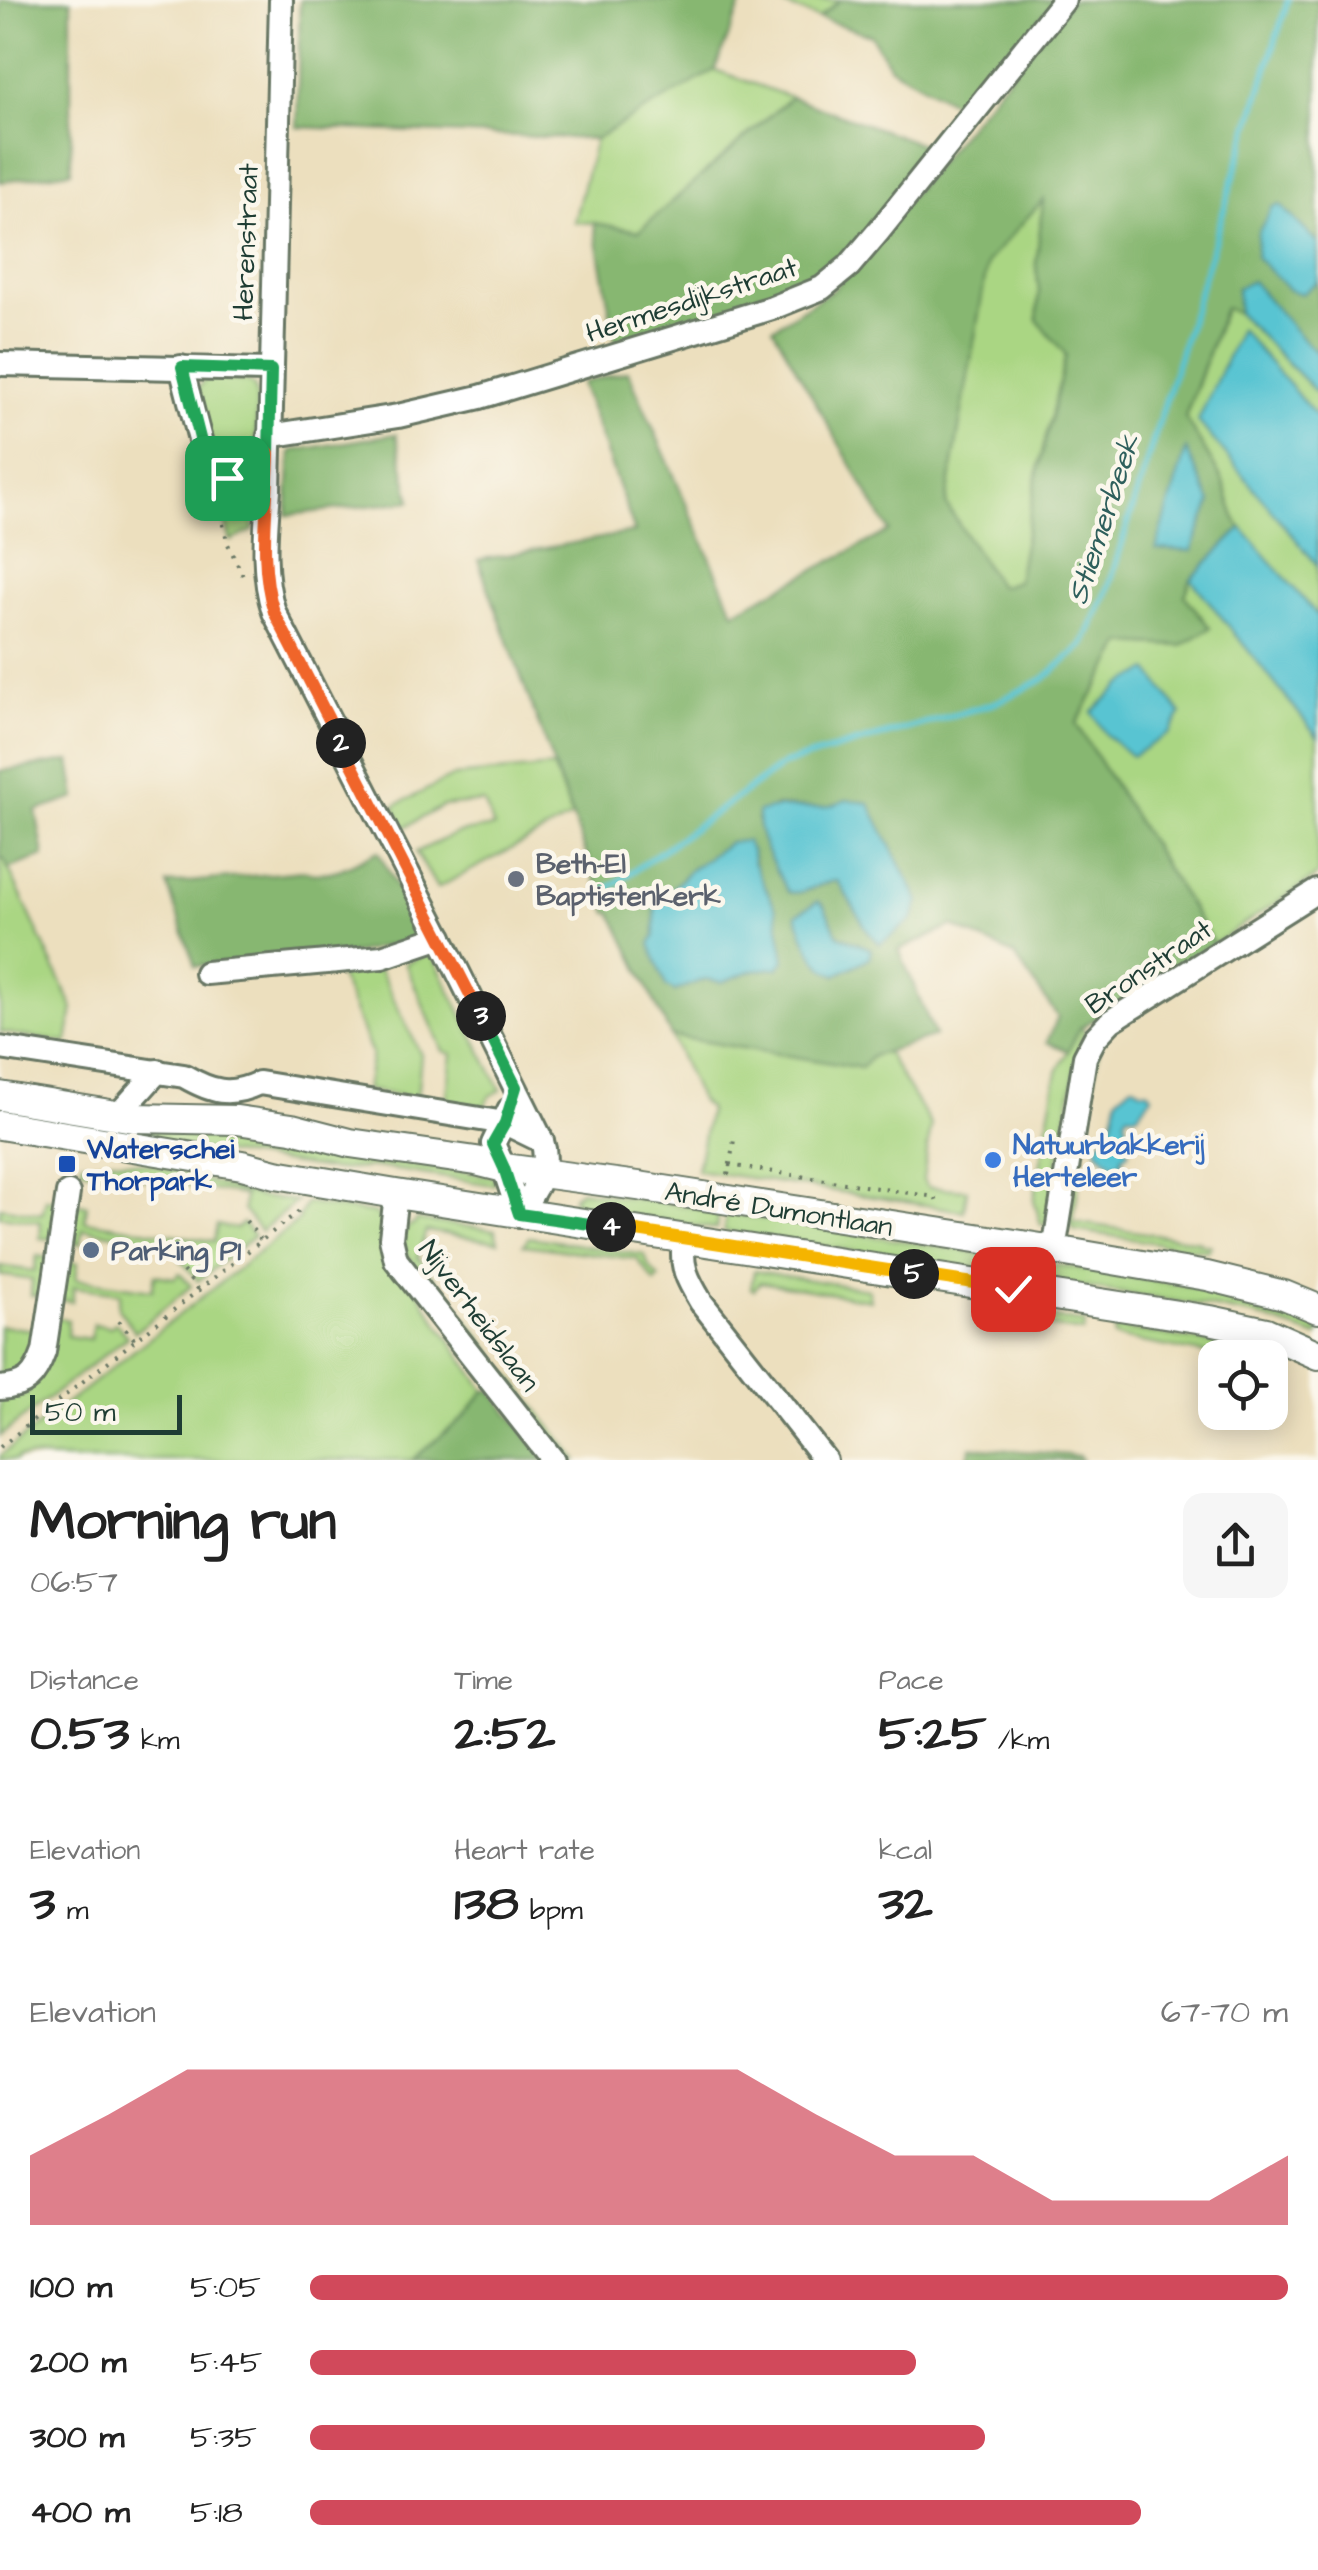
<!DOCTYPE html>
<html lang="en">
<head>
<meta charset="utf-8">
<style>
	:root { --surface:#fff; --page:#f6f6f6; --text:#222; --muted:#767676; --accent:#d1495b }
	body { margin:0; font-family:"Architects Daughter",sans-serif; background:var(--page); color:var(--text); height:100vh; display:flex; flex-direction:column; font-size:38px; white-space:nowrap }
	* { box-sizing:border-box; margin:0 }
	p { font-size:32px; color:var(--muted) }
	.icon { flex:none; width:55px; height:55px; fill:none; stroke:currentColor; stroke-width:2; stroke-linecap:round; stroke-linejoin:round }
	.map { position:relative; height:1460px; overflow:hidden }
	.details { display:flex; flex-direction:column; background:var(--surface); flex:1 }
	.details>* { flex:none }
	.fabs { position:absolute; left:1198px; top:1340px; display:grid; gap:20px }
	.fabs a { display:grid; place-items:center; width:90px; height:90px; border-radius:20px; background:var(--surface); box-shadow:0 5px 25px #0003; font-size:50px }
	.scale { position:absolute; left:30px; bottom:25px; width:152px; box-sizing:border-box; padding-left:10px; border:5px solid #1f3d34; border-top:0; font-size:28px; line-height:35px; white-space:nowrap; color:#1f3d34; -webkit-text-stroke:8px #fbf7ec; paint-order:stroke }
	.pin { position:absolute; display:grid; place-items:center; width:85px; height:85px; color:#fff; margin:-42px; border-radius:20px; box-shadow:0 5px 15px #0006 }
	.km { position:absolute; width:50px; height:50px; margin:-25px; border-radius:50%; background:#222; color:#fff; font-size:28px; line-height:50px; text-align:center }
	.round { display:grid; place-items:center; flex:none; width:105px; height:105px; border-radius:20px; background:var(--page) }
	.headline { display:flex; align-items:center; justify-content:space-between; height:170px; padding:0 30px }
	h1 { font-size:55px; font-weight:700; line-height:75px }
	.stats { display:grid; grid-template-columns:repeat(3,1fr); gap:15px; height:170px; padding:10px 30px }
	.stats div { display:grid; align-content:center }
	.stats b { font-size:50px; font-weight:700 }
	.stats small { font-size:28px; font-weight:400 }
	.stats p { font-size:28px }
	.chart { height:280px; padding:20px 30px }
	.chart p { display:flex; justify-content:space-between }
	.chart svg { width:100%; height:180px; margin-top:10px; fill:var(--accent); opacity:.7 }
	ul { padding:0 30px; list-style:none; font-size:32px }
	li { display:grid; grid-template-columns:160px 120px 1fr; align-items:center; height:75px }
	li i { height:25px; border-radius:12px; background:var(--accent) }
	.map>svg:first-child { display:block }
	.green { fill:#aad683; stroke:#648a5c; stroke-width:2.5 }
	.forest { fill:#87b771; stroke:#537a52; stroke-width:2.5; fill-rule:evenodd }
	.water { fill:#59c4d2; stroke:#3c8083; stroke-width:2.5 }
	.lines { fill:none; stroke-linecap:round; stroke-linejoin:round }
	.stream { stroke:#59c4d2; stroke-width:6 }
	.minor-casing { stroke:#677664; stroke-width:28 }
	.major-casing { stroke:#677664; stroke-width:32 }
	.path { stroke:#677664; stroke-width:4; stroke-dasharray:2.5 8; stroke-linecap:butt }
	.minor { stroke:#fff; stroke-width:22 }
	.major { stroke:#fff; stroke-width:28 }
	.split-1-casing { stroke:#fff; stroke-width:20 }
	.split-2-casing { stroke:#fff; stroke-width:20 }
	.split-3-casing { stroke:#fff; stroke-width:20 }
	.split-4-casing { stroke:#fff; stroke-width:20 }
	.split-5-casing { stroke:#fff; stroke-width:20 }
	.split-6-casing { stroke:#fff; stroke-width:20 }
	.split-1 { stroke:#22a559; stroke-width:12 }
	.split-2 { stroke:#f0652b; stroke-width:12 }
	.split-3 { stroke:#f0652b; stroke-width:12 }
	.split-4 { stroke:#22a559; stroke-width:12 }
	.split-5 { stroke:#f5b400; stroke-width:12 }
	.split-6 { stroke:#f5b400; stroke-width:12 }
	.worship-dot { fill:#6b7280; stroke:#fbf7ec; stroke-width:4 }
	.shop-dot { fill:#3f7fe0; stroke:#fbf7ec; stroke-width:4 }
	.transit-dot { fill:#1a4fb4; stroke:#fbf7ec; stroke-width:4 }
	.service-dot { fill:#5c6f8a; stroke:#fbf7ec; stroke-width:4 }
	.labels { text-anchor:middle; stroke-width:9; stroke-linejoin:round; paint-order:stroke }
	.street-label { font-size:28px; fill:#1f3d34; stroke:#fbf7ec }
	.worship-label { font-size:28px; font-weight:bold; fill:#5b616d; stroke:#fbf7ec; text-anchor:start }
	.shop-label { font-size:28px; font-weight:bold; fill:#366cbe; stroke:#fbf7ec; text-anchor:start }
	.transit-label { font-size:28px; font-weight:bold; fill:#164399; stroke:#fbf7ec; text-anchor:start }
	.service-label { font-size:28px; font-weight:bold; fill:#4e5e75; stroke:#fbf7ec; text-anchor:start }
	.water-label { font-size:30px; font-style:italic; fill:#2e5f5c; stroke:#fbf7ec }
</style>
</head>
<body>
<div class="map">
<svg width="1318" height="1460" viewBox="0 0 1318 1460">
	<rect width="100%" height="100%" fill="#fbf7ec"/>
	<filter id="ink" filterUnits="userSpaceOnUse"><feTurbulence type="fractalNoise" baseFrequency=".01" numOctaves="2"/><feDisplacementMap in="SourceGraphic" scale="20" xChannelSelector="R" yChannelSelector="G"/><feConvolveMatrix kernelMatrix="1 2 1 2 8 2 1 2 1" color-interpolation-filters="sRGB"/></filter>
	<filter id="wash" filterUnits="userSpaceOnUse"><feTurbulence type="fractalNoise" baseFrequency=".0048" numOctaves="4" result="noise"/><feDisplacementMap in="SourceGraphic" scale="40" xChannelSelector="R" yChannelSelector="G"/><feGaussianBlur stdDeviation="2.25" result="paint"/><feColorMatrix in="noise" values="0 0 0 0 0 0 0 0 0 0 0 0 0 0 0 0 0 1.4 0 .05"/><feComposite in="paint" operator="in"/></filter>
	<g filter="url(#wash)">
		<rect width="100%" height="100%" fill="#ecdfbe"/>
		<!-- green -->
		<g class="green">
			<polygon points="769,0 840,0 819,18"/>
			<polygon points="715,70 791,97 639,231 594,223 574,222 595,139"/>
			<polygon points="1044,199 1036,265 1039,291 1066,355 1038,471 1017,581 999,587 946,504 988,260"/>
			<polygon points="1225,307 1238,313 1318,394 1318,418 1240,329 1318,563 1318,616 1237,523 1222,479 1185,418"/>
			<polygon points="211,378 247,381 254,386 257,399 253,530 231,541 222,510 224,490 235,483 231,471 222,471 216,465 198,389 203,381"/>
			<polygon points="1191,579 1318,737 1318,875 1214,944 1076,724 1123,643 1181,646 1210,628 1185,596"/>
			<polygon points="553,767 572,817 437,888 416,852 457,833 494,827 484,802 443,806 403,828 394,806 454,776"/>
			<polygon points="0,859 4,859 73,1008 67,1043 0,1032"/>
			<polygon points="431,953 501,1090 490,1096 484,1107 446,1102 452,1054 443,1051 405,963"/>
			<polygon points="336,967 369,967 380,971 421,1055 417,1098 366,1090 372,1054"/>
			<polygon points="1080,1028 1085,1031 1080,1044 1047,1223 1041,1225 1034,1201 1057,1072"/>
			<polygon points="671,1036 861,1068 872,1056 886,1052 931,1125 923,1180 927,1187 967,1190 964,1211 697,1170 709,1109 700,1101"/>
			<polygon points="1099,1046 1073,1222 1199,1241 1199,1243 1211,1246 1207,1251 1074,1230 1067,1218 1093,1048"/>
			<polygon points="0,1111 132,1132 158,1127 492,1176 496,1180 493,1185 377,1167 335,1170 0,1119"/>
			<polygon points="112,1160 155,1165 261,1197 297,1201 261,1231 243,1210 244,1195 81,1169 82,1162 95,1163"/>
			<polygon points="580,1190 719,1211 716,1229 578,1208 573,1202 573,1197"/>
			<polygon points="46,1199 57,1201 51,1239 40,1238 41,1222 0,1216 0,1207 42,1214"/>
			<polygon points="306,1203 373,1213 382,1219 426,1305 485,1391 464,1417 412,1460 87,1460 19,1457 15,1460 0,1460 0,1456 297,1222"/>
			<polygon points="76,1204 87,1205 85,1221 214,1241 217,1225 236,1229 243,1223 254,1236 198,1281 181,1260 182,1244 83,1229 81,1244 70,1242"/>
			<polygon points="726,1213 1203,1288 1263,1303 1318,1323 1318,1337 1259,1317 1206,1306 724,1231"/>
			<path d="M416 1220 495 1230 498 1242 426 1231 418 1257 577 1460H568L405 1252C401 1240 400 1228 415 1224Z"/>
			<polygon points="529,1237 645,1255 648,1265 659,1278 655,1282 637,1259 523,1245"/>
			<polygon points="37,1256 48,1258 42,1297 31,1295 32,1280 0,1275 0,1266 34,1271"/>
			<polygon points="66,1261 78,1263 76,1279 152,1290 155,1275 174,1278 180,1273 191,1286 135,1332 118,1308 120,1293 74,1287 72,1302 60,1299"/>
			<polygon points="754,1271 868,1289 870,1300 760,1282 754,1290 751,1288"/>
			<polygon points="1005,1310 1085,1323 1083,1332 1004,1320"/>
			<polygon points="57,1318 68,1320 67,1336 90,1339 93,1324 110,1327 116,1323 127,1337 0,1436 0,1397 20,1396 28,1390"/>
			<path d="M0 1326 37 1330C31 1360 32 1371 0 1378Z"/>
			<polygon points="1115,1328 1219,1344 1218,1356 1114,1337"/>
		</g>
		<!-- forest -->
		<g class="forest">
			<polygon points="0,0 71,0 71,171 0,182"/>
			<polygon points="300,0 743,0 715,70 595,139 297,127"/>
			<polygon points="840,0 1055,0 971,104 954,103 890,67 871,35 819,18"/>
			<path d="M1071 0H1318V354L1298 334 1237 288 1238 313 1224 308 1185 417 1222 479 1237 523 1242 528 1191 579 1185 596 1210 628 1181 646 1123 643 1076 724 1214 944 1080 1028 1068 1051 1047 1042 1058 1017 1014 955 953 926 899 950 935 1036 872 1056 862 1068 671 1036 612 913H608L478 560 635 532 581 383 628 371 734 612 889 531 773 328 834 289ZM1043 200 1036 265 1039 291 1037 320 1066 355 1038 471 1017 581 999 587 946 504 988 261ZM776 806 828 809 880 944 869 932 838 881C820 881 805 896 788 892L766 846 757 819ZM730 842 752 852 778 968 753 970 722 982 705 979 675 991 666 986 651 944 655 936V906L689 871ZM824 906 838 935 871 949 869 958 836 975Z"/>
			<polygon points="791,97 921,144 930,155 831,274 798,294 622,346 615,340 594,223 639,231"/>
			<polygon points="396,434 411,501 287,515 291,451"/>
			<polygon points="70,761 76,798 36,811 44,856 8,869 4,859 0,859 0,771"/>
			<path d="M378 851 423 938 351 954 195 966 167 884 304 871C331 879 355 863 378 851Z"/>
			<polygon points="491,1390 546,1460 412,1460 464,1417 485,1391"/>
			<polygon points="971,1447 1079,1456 1082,1460 967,1460"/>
		</g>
		<!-- water -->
		<g class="water">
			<polygon points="1280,205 1318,243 1318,281 1302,294 1289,290 1256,257 1258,233 1272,207"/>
			<polygon points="1252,281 1298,334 1318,354 1318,394 1238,313 1237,288"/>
			<polygon points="1240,329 1318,418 1318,566 1198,421"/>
			<polygon points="1186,449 1211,502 1192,551 1156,549"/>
			<polygon points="1242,528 1318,616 1318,737 1191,579"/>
			<polygon points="1149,670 1181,714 1170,733 1132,756 1106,735 1092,712 1123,684"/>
			<path d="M846 800 869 803 919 901 912 920 880 944 869 933 838 881C820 881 805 896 788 892 776 869 756 838 758 812 792 801 814 816 846 800Z"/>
			<polygon points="746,841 752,852 753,862 776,909 785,960 778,968 753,970 722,982 705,979 675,991 666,986 650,944 655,936 655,907 689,871 730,842"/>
			<path d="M818 901 824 906 838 935 871 949 869 958 836 975C812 966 805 937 796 915Z"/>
			<path d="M1133 1084 1141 1090 1149 1091 1152 1096 1137 1115 1128 1114 1125 1119 1127 1126 1121 1139 1129 1152 1122 1157V1163L1112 1164 1097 1150 1098 1143C1113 1131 1114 1116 1117 1098Z"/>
		</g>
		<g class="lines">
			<!-- stream -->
			<polyline class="stream" points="605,891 784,764 995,703 1044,679 1083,645 1107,592 1288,0"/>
		</g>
	</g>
	<g filter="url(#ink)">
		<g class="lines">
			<defs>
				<g id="minor">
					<path d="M281 0 269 489C266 529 261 572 274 612L438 932 542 1141C552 1170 534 1190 519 1214"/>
					<polyline points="0,364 271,370"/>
					<polyline points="181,367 217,505"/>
					<polyline points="269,436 398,416 480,397 772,308 822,288 849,266 878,232 1064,0"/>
					<polyline points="206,973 382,957 441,937"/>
					<path d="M0 1048 184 1076C212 1092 229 1097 259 1083L505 1123 542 1141"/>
					<polyline points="509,1110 493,1144 504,1168 519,1214"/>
					<polyline points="118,1115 158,1071"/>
					<polyline points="396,1194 391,1238 396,1260 553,1460"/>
					<path d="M684 1239C680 1266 687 1279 701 1302L825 1460"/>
					<polyline points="1054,1250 1085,1057 1095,1038 1111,1021 1317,891"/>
					<path d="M0 1388C27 1386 35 1377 44 1352L68 1193"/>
				</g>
				<g id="major">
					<polyline points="0,1096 134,1118 237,1120 292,1128 350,1143 476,1161 504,1168 638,1186 1054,1250 1207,1276 1284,1295 1318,1309"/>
					<polyline points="0,1125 242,1165 276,1174 396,1194 1210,1320 1266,1332 1318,1355"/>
				</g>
			</defs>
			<!-- minor casing -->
			<use href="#minor" class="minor-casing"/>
			<!-- major casing -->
			<use href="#major" class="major-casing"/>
			<!-- path -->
			<g class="path">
				<polyline points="223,524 228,544 245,580"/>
				<polyline points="729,1165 935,1197 939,1208"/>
				<polyline points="728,1175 734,1140"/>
				<polyline points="246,1221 261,1240"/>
				<polyline points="183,1271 199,1290"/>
				<polyline points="119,1321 135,1340"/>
				<polyline points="0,1447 299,1211 302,1204"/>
			</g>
			<!-- minor -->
			<use href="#minor" class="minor"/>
			<!-- major -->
			<use href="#major" class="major"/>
		</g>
	</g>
	<g class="lines" filter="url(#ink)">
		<defs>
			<polyline id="split-1" points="227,478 211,482 182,367 271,370 269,453"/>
			<path id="split-2" d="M269 453C268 505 258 562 274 612L341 743"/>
			<polyline id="split-3" points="341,743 481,1016"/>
			<polyline id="split-4" points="481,1016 516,1087 505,1123 493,1144 504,1168 519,1214 611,1227"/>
			<polyline id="split-5" points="611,1227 914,1274"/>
			<polyline id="split-6" points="914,1274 1013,1289"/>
		</defs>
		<!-- split-1 casing -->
		<use href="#split-1" class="split-1-casing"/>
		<!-- split-2 casing -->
		<use href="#split-2" class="split-2-casing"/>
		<!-- split-3 casing -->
		<use href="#split-3" class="split-3-casing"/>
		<!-- split-4 casing -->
		<use href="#split-4" class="split-4-casing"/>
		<!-- split-5 casing -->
		<use href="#split-5" class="split-5-casing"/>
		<!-- split-6 casing -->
		<use href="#split-6" class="split-6-casing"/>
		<!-- split-1 -->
		<use href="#split-1" class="split-1"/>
		<!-- split-2 -->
		<use href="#split-2" class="split-2"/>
		<!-- split-3 -->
		<use href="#split-3" class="split-3"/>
		<!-- split-4 -->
		<use href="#split-4" class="split-4"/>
		<!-- split-5 -->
		<use href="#split-5" class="split-5"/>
		<!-- split-6 -->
		<use href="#split-6" class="split-6"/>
	</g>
	<!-- markers -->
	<circle class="worship-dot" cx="516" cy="879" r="10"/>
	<circle class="shop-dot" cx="993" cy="1160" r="10"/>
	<rect class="transit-dot" x="57" y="1154" width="20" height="20" rx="5"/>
	<circle class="service-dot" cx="91" cy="1250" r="10"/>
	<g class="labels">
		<!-- street labels -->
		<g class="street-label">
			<text transform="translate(245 242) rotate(-88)" y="10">Herenstraat</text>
			<text transform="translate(691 299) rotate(-18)" y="10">Hermesdijkstraat</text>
			<text transform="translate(1148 966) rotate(-34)" y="10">Bronstraat</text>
			<text transform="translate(779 1208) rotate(9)" y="10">André Dumontlaan</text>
			<text transform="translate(480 1315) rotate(53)" y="10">Nijverheidslaan</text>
		</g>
		<!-- worship labels -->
		<g class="worship-label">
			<text x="536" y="873">Beth-El<tspan x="536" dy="32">Baptistenkerk</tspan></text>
		</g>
		<!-- shop labels -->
		<g class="shop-label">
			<text x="1013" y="1154">Natuurbakkerij<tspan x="1013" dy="32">Herteleer</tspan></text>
		</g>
		<!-- transit labels -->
		<g class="transit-label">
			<text x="87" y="1158">Waterschei<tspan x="87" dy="32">Thorpark</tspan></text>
		</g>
		<!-- service labels -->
		<g class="service-label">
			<text x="111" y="1260">Parking P1</text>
		</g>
		<!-- water labels -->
		<g class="water-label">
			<text transform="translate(1103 519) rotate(-72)" y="10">Stiemerbeek</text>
		</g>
	</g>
</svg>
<div class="fabs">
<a><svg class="icon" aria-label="locate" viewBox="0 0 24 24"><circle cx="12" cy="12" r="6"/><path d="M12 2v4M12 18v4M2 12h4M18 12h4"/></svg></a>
</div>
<div class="scale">50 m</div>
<div class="pin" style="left:227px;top:478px;background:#1e9e55"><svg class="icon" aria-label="arrive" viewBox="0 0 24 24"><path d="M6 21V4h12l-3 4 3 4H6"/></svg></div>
<div class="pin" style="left:1013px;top:1289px;background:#d93025"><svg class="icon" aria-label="check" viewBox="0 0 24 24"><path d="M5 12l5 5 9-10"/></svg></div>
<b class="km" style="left:341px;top:743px">2</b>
<b class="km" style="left:481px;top:1016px">3</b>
<b class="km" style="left:611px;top:1227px">4</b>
<b class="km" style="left:914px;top:1274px">5</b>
</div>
<section class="details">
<div class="headline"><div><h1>Morning run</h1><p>06:57</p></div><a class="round"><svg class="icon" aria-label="share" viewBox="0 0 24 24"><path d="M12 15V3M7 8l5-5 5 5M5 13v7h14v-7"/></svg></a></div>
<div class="stats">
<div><p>Distance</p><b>0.53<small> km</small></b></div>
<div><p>Time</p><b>2:52</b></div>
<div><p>Pace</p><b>5:25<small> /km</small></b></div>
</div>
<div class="stats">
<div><p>Elevation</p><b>3<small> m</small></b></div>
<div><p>Heart rate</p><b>138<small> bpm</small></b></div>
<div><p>kcal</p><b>32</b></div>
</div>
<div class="chart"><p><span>Elevation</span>67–70 m</p>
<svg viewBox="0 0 160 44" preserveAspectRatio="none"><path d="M0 44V27L10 17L20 6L30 6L40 6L50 6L60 6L70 6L80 6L90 6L100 17L110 27L120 27L130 38L140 38L150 38L160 27V44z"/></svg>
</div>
<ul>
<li><b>100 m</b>5:05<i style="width:100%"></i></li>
<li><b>200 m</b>5:45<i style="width:62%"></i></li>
<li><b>300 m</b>5:35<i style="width:69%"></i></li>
<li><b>400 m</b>5:18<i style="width:85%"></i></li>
</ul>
</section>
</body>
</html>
